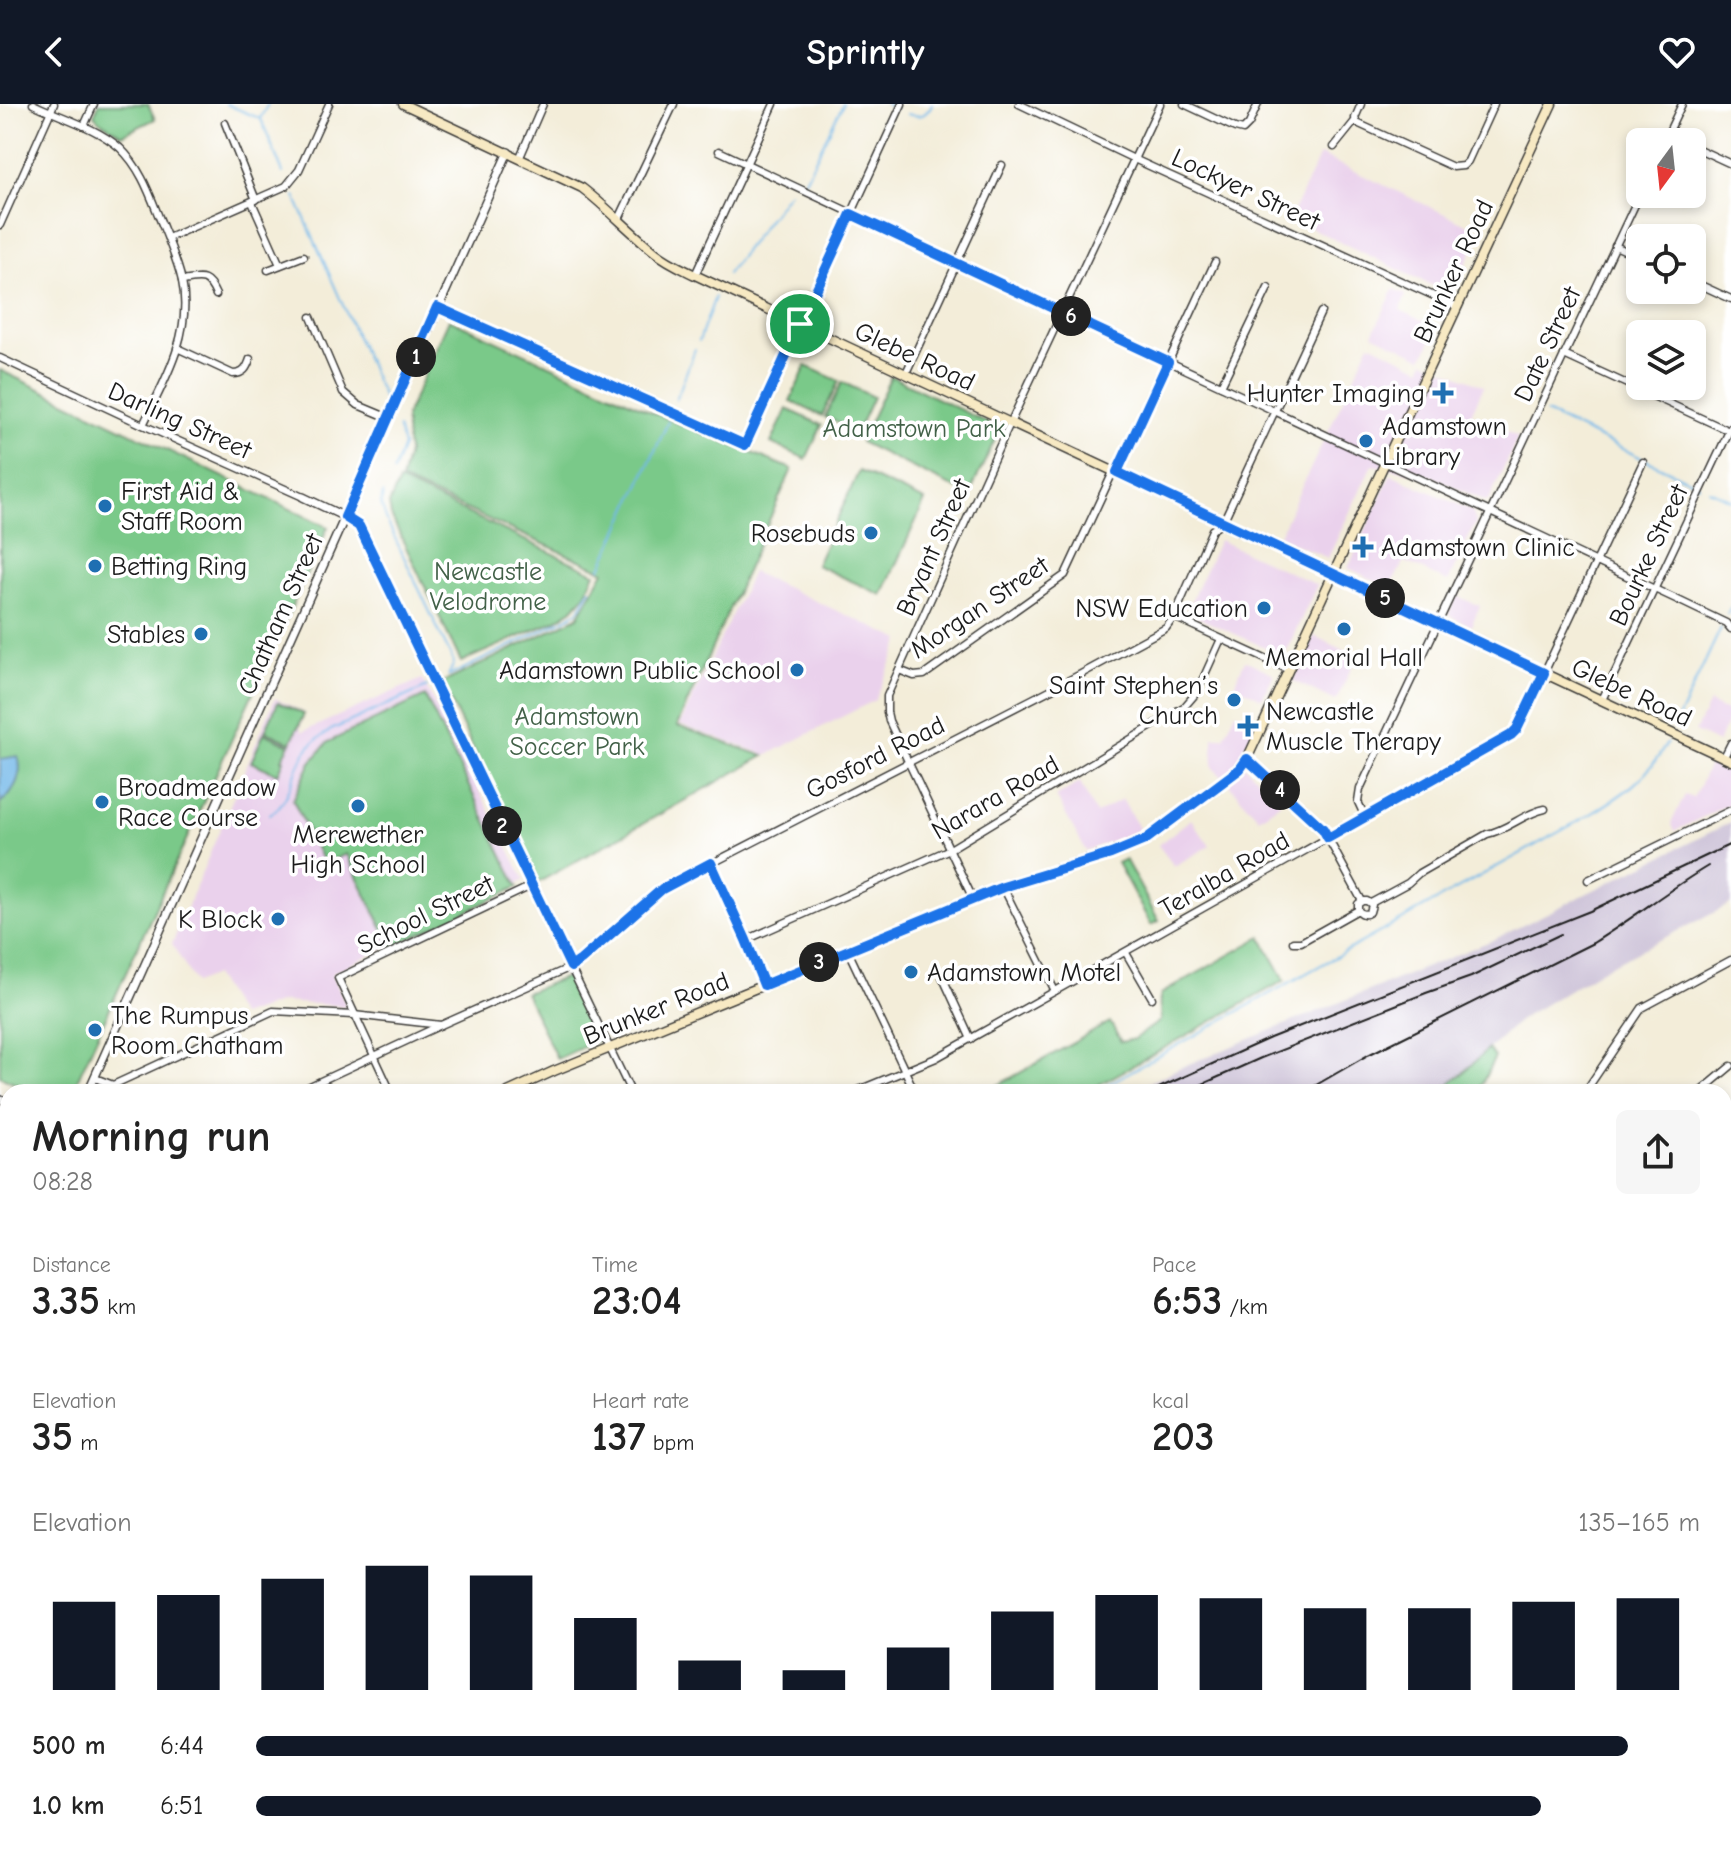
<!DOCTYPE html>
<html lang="en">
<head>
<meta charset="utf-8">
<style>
	:root { --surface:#fff; --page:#f6f6f6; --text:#222; --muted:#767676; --accent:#111827 }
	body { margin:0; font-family:"Comic Neue",sans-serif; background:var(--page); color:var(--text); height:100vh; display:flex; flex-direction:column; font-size:30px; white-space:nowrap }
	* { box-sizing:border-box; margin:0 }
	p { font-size:26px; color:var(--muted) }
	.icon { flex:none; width:44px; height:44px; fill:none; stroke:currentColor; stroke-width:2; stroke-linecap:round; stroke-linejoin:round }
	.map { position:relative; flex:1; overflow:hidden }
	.details { position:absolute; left:0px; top:980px; width:1732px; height:768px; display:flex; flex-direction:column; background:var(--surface); border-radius:24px 24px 0 0; box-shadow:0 4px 12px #0003 }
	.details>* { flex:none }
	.needle { width:52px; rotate:195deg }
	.fabs { position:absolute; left:1626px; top:24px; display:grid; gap:16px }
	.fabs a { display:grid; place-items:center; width:80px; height:80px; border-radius:12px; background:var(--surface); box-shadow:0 4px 12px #0003; font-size:40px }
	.pin { position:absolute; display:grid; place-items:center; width:68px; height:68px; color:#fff; margin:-34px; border:4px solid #fff; border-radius:50%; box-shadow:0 2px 8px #0007 }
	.km { position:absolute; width:40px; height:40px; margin:-20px; border-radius:50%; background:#222; color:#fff; font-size:22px; line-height:40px; text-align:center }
	.round { display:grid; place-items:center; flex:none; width:84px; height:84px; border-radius:12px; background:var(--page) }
	.overview { display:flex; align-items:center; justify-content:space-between; height:136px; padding:0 32px }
	h1 { font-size:44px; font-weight:600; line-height:60px }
	.stats { display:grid; grid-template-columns:repeat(3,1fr); gap:12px; height:136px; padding:8px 32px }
	.stats div { display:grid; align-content:center }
	.stats b { font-size:40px; font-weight:600 }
	.stats small { font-size:22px; font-weight:400 }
	.stats p { font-size:22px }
	.chart { height:224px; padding:16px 32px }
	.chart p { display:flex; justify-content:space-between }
	.chart svg { width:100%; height:144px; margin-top:8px; stroke:var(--accent); stroke-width:6 }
	ul { padding:0 32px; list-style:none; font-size:26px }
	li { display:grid; grid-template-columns:128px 96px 1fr; align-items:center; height:60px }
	li i { height:20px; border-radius:10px; background:var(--accent) }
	header { display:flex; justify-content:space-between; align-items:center; height:104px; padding:0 32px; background:var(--accent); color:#fff; font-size:36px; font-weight:600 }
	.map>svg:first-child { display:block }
	.built { fill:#ead1ec }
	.industrial { fill:#cabfd6 }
	.green { fill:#7ac989; stroke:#4b7252; stroke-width:2 }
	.water { fill:#72b8e9; stroke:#476a82; stroke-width:2 }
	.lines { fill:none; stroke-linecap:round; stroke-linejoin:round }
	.stream { stroke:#72b8e9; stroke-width:2 }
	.minor-casing { stroke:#3c3b38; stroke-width:9 }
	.tertiary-casing { stroke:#3c3b38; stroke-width:10 }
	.secondary-casing { stroke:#3c3b38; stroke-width:11 }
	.primary-casing { stroke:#3c3b38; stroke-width:12 }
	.minor { stroke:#fff; stroke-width:6 }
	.tertiary { stroke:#fff; stroke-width:7 }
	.secondary { stroke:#f7e9c3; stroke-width:8 }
	.primary { stroke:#eac769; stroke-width:9 }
	.rail { stroke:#1c1c1c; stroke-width:2 }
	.route-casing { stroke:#fff; stroke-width:16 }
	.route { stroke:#1a73e8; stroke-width:10 }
	.poi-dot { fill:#1f6fb2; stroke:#fff; stroke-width:3 }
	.labels { text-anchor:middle; stroke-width:7; stroke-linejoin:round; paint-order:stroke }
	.street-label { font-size:26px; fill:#1c1c1c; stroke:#fff }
	.poi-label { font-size:26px; fill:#1c1c1c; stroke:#fff; text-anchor:start }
	.park-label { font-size:26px; fill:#426148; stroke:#fff }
</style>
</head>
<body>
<header><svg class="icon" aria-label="back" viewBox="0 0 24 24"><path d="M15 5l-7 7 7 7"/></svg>Sprintly<svg class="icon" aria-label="heart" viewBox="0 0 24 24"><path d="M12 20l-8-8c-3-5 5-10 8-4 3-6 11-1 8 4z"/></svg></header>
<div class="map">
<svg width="1731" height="1748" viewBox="0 0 1731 1748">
	<rect width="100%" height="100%" fill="#fff"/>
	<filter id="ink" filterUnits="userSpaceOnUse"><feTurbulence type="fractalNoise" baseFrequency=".0125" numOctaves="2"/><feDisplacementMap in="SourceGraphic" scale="16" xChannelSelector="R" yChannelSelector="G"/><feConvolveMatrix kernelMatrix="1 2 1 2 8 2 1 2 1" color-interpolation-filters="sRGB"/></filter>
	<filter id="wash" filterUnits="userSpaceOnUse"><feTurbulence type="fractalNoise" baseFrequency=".006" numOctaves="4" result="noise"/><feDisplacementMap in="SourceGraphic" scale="32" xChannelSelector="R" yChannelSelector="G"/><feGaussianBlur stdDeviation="1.8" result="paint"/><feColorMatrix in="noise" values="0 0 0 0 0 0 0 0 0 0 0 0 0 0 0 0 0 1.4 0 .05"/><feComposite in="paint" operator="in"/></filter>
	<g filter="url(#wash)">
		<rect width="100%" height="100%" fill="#f3edd9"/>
		<!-- built -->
		<g class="built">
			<polygon points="1320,51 1481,127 1452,191 1290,114"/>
			<polygon points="1394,185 1406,191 1400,206 1437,223 1423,254 1373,230"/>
			<polygon points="1370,239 1421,264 1425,257 1484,282 1471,310 1518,333 1489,396 1485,397 1431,372 1372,361 1328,454 1278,433"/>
			<polygon points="1391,370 1472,407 1476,418 1448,478 1404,457 1390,484 1348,464"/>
			<polygon points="1219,436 1317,481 1284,552 1186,508"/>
			<polygon points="752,468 901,536 875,596 767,651 680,621"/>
			<polygon points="1457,492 1480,502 1471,522 1448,511"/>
			<polygon points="1314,532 1357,552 1336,597 1293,577"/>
			<polygon points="1245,556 1274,570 1262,594 1234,581"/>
			<polygon points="422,575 525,776 332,869 346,902 282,898 240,912 214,871 195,879 172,840 275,594 305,609 300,624 302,628"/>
			<polygon points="1709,599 1731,609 1718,639 1695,628"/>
			<polygon points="1236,608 1257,619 1239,656 1281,699 1259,714 1213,663 1213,633 1224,633"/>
			<polygon points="1710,659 1731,669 1731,699 1675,727 1671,719 1685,691 1693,694"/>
			<polygon points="1080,678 1096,710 1122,695 1140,726 1086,747 1056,693"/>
			<polygon points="1191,715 1210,742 1174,762 1158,741"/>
			<polygon points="967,1740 1288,1740 1284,1748 1234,1748 1220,1743 1217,1748 987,1748"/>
		</g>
		<!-- industrial -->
		<polygon class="industrial" points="1731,718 1731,800 1605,864 1530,909 1517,918 1461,971 1457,973 1441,988 1130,988 1179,964 1493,836"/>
		<!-- green -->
		<g class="green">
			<polygon points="99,0 148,0 155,15 122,31 98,16 94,11"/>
			<polygon points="449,215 674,318 792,365 677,622 764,652 537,779 442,579 578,513 604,467 401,376 408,349 405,314"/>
			<polygon points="806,262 839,277 822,312 790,297"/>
			<polygon points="0,266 328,423 72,988 35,988 0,972"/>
			<polygon points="891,272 1000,325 969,391 860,338"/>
			<polygon points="842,278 873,293 857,328 825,313"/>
			<polygon points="787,305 822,321 806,355 771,339"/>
			<polygon points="859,367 925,397 882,491 816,461"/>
			<polygon points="399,377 595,469 586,490 573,505 555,517 461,558 391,412 389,400"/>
			<polygon points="425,592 518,783 392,843 346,750 324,760 293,696 311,658 328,638"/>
			<polygon points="278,598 304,610 298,624 297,624 291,639 265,627"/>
			<polygon points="264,629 290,641 282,655 284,656 278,670 251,658"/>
			<polygon points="1125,755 1159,817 1151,821 1117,759"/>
			<path d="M1261 833 1285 876 1086 988H986L1110 918 1121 938 1134 935 1160 917C1162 907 1157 900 1161 890Z"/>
			<polygon points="566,873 570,877 598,936 557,955 525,889"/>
			<polygon points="1488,945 1495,953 1478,988 1441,988 1457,973 1461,971"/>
			<polygon points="0,1659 8,1695 8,1740 18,1740 20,1748 0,1748"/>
			<polygon points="235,1740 316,1740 306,1748 236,1748"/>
			<polygon points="349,1740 399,1740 407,1748 339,1748"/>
			<polygon points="491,1740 573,1740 569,1748 510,1748"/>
			<polygon points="616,1740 925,1740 944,1748 612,1748"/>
		</g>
		<!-- water -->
		<path class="water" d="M18 652C24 669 15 688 0 699V655Z"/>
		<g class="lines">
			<!-- stream -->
			<g class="stream">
				<polyline points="226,0 261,15 283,69"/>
				<polyline points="886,0 895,4"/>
				<path d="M907 10C919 13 926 13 932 0"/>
				<polyline points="261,13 268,0"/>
				<polyline points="805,76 843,0"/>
				<polyline points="295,92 385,297"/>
				<polyline points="727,170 789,88"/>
				<polyline points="699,237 715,193"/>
				<polyline points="676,296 695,245"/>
				<polyline points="1546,309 1699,381"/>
				<polyline points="393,368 403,342 398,324"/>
				<polyline points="1709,386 1731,396"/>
				<polyline points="383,390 381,400 386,415 454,559 448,572"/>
				<polyline points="601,464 668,318"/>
				<polyline points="1727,510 1731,503"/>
				<polyline points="449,572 565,515 578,507 591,485"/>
				<polyline points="1676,619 1721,524"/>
				<path d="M270 710C293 697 293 661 310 642 316 635 324 631 331 626L427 583"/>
				<path d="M1094 988 1591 710C1625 689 1647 675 1667 639"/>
				<polyline points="1724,1268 1731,1266"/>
				<polyline points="601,1748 606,1740"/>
				<polyline points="1295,1748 1299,1740"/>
			</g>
		</g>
	</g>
	<g filter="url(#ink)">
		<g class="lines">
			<defs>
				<g id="minor">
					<path d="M33 0C62 14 96 23 120 44 140 63 149 88 159 113 167 133 177 155 182 177 193 229 165 276 143 321"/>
					<polyline points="1019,0 1134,55 1458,203"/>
					<polyline points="1184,0 1235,24 1243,26 1249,20 1258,0"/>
					<polyline points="1361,0 1355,14 1357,19 1453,63 1463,62 1468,57 1494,0"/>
					<polyline points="225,19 256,96"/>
					<polyline points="84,22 94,0"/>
					<polyline points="1668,31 1684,38"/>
					<polyline points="1664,38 1682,0"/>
					<polyline points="1692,42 1731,60"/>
					<polyline points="1334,43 1355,17"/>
					<polyline points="719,47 1678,496 1726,519 1731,525"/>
					<polyline points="520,53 543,0"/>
					<polyline points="252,98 280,161"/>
					<polyline points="619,115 674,0"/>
					<polyline points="0,121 54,0"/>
					<polyline points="168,134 286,82 299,66 329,0"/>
					<polyline points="1615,142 1640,153"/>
					<polyline points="268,166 304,152"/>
					<polyline points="695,171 774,0"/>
					<path d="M182 177C202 174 207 171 216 191"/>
					<polyline points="1692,177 1731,195"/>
					<polyline points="438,203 745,341 902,0"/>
					<polyline points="311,213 343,288 358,301 389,314"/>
					<path d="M177 244 233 270C244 270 247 264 250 255"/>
					<polyline points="1564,251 1729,327"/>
					<polyline points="0,254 143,321 303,393"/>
					<polyline points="906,269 1002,61"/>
					<polyline points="1221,282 1268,184"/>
					<polyline points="1117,368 1215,158"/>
					<polyline points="345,413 359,422 437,587 631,988"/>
					<polyline points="1174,513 1289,566"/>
					<polyline points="899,566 914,572 924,571 1065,471 1114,366"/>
					<polyline points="1602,596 1731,323"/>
					<polyline points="1724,653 1731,639"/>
					<polyline points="1247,655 1323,725 1362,797"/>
					<polyline points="1365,713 1358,698 1360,685 1640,90"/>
					<polyline points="711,759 746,836 764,881"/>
					<polyline points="1588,776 1731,706"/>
					<polyline points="1003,783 1055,887"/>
					<polyline points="973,795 889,617 887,608 887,592 1006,328 1160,0"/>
					<path d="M1371 799 1408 779 1419 769 1487 730C1508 726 1524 709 1545 705"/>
					<polyline points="746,836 950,745 1185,602 1197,588 1221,535"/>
					<path d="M1293 838H1301L1358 806V800L1362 797H1367L1372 801 1370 808C1366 811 1362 811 1358 806"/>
					<polyline points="848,847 915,988"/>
					<polyline points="1126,849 1152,894"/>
					<polyline points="942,872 971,935"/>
					<polyline points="95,974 113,981 273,907 354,911 441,921"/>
					<polyline points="297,988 441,921 571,863 581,856 662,785 1081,570 1166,524 1174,513 1212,426 1223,418 1321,208"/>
					<polyline points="391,988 338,874 531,782"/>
					<polyline points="854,988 936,954 1511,631 1521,618 1643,358"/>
					<polyline points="1585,988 1642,904 1731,856"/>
					<polyline points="1700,988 1731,962"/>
					<polyline points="0,995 8,999"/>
					<polyline points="0,1010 8,1014"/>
					<polyline points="1724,1091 1731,1082"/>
					<polyline points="0,1127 8,1130"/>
					<polyline points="0,1325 8,1362"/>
					<polyline points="1724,1332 1731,1330"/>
					<polyline points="1724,1438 1731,1436"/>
					<polyline points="1724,1505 1731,1508"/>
					<polyline points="0,1555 8,1552"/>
					<polyline points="0,1629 8,1625"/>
					<polyline points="1724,1714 1731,1717"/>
					<polyline points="88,1740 90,1748"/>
					<polyline points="224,1740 226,1748"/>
					<polyline points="949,1740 968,1748"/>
					<polyline points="1536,1740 1552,1748"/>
				</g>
				<g id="tertiary">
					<polyline points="303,393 345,413"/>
					<polyline points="88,988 508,48"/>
					<polyline points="0,1186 8,1169"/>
					<polyline points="322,1748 331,1740"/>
				</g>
				<g id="secondary">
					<path d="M403 0 582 84C608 104 630 128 655 148 667 158 681 164 695 171L1731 657"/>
					<polyline points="508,988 554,967 1003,783 1129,743 1145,736 1240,665 1247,655 1552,0"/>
					<polyline points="0,1229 8,1225"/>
					<polyline points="0,1246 8,1236"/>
				</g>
				<g id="primary">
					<polyline points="0,1281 8,1279"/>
					<polyline points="0,1292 8,1291"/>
					<polyline points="1724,1633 1731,1629"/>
					<polyline points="1145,1740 1164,1748"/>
					<polyline points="1189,1740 1207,1748"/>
					<polyline points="1429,1748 1461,1740"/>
				</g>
			</defs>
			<!-- minor casing -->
			<use href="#minor" class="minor-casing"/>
			<!-- tertiary casing -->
			<use href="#tertiary" class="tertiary-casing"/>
			<!-- secondary casing -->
			<use href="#secondary" class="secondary-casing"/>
			<!-- primary casing -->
			<use href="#primary" class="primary-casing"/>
			<!-- minor -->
			<use href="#minor" class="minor"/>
			<!-- tertiary -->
			<use href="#tertiary" class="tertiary"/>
			<!-- secondary -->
			<use href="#secondary" class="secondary"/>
			<!-- primary -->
			<use href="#primary" class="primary"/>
			<!-- rail -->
			<g class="rail">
				<polyline points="1150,988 1270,934 1590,807 1731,740"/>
				<polyline points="1185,988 1261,954 1426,889 1471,873 1561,830"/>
				<path d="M1304 988 1368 951 1593 839C1632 815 1668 786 1708 762"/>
				<polyline points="0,1591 8,1588"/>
				<polyline points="0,1608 8,1604"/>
			</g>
		</g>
	</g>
	<g class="lines" filter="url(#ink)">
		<defs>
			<polygon id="route" points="851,110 1168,258 1117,368 1544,569 1517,625 1511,631 1328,734 1323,725 1247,655 1240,665 1145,736 1111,750 1003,783 764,881 746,836 711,759 662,785 581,856 571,863 359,422 345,413 437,203 745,341"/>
		</defs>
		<!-- route casing -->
		<use href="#route" class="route-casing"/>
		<!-- route -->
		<use href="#route" class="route"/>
	</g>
	<!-- markers -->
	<g class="poi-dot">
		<path d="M1439 277h8v8h8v8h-8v8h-8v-8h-8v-8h8z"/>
		<circle cx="1366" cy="337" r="8"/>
		<circle cx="105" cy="402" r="8"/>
		<circle cx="871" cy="429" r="8"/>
		<path d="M1359 431h8v8h8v8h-8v8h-8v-8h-8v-8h8z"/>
		<circle cx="95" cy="462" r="8"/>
		<circle cx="1264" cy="504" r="8"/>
		<circle cx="1344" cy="525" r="8"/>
		<circle cx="201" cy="530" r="8"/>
		<circle cx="797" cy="566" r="8"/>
		<circle cx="1234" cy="596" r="8"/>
		<path d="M1244 610h8v8h8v8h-8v8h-8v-8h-8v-8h8z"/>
		<circle cx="102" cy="698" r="8"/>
		<circle cx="358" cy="702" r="8"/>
		<circle cx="278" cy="815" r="8"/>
		<circle cx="911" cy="868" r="8"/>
		<circle cx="95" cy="926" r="8"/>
	</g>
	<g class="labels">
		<!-- street labels -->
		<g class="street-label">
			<text transform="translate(1246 85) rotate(25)" y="9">Lockyer Street</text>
			<text transform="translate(1453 167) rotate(-65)" y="9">Brunker Road</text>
			<text transform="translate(1547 240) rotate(-65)" y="9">Date Street</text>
			<text transform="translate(915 252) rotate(25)" y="9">Glebe Road</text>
			<text transform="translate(180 316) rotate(24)" y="9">Darling Street</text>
			<text transform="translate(933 443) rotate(-66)" y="9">Bryant Street</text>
			<text transform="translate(1648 451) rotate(-65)" y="9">Bourke Street</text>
			<text transform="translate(979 503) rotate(-34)" y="9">Morgan Street</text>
			<text transform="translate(280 510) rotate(-66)" y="9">Chatham Street</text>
			<text transform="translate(1632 588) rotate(25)" y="9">Glebe Road</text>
			<text transform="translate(875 653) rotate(-27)" y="9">Gosford Road</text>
			<text transform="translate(995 693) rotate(-30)" y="9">Narara Road</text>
			<text transform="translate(1224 770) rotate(-30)" y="9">Teralba Road</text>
			<text transform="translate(425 810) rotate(-26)" y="9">School Street</text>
			<text transform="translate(656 904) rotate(-22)" y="9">Brunker Road</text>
		</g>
		<!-- poi labels -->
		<g class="poi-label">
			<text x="1425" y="298" text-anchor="end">Hunter Imaging</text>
			<text x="1382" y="331">Adamstown<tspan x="1382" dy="30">Library</tspan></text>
			<text x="121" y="396">First Aid &amp;<tspan x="121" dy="30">Staff Room</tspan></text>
			<text x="855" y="438" text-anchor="end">Rosebuds</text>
			<text x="1381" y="452">Adamstown Clinic</text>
			<text x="111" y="471">Betting Ring</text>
			<text x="1248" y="513" text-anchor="end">NSW Education</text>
			<text x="185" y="539" text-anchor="end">Stables</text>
			<text x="1344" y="562" text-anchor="middle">Memorial Hall</text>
			<text x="781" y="575" text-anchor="end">Adamstown Public School</text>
			<text x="1218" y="590" text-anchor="end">Saint Stephen’s<tspan x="1218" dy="30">Church</tspan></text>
			<text x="1266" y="616">Newcastle<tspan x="1266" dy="30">Muscle Therapy</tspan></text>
			<text x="118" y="692">Broadmeadow<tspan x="118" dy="30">Race Course</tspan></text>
			<text x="358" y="739" text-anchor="middle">Merewether<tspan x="358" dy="30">High School</tspan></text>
			<text x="262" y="824" text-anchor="end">K Block</text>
			<text x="927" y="877">Adamstown Motel</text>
			<text x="111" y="920">The Rumpus<tspan x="111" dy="30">Room Chatham</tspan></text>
		</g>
		<!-- park labels -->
		<g class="park-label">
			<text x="914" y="333">Adamstown Park</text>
			<text x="488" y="476">Newcastle<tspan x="488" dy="30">Velodrome</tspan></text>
			<text x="577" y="621">Adamstown<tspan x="577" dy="30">Soccer Park</tspan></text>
		</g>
	</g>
</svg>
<div class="fabs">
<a><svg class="needle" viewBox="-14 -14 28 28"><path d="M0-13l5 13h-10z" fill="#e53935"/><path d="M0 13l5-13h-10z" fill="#767676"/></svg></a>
<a><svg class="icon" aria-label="locate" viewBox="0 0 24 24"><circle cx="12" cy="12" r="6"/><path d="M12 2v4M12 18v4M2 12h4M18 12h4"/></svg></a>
<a><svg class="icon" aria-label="layers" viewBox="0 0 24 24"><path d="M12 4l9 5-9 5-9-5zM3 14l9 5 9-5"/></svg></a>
</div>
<div class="pin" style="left:800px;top:220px;background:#1e9e55"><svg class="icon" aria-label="arrive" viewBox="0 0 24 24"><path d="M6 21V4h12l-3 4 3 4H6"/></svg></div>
<b class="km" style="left:416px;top:253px">1</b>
<b class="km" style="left:502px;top:722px">2</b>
<b class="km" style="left:819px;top:858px">3</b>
<b class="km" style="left:1280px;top:686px">4</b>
<b class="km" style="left:1385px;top:494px">5</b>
<b class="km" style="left:1071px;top:212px">6</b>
<section class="details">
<div class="overview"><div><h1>Morning run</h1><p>08:28</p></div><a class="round"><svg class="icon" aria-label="share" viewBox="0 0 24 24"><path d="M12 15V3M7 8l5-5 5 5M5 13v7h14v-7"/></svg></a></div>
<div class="stats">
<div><p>Distance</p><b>3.35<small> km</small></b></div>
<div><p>Time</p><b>23:04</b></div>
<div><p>Pace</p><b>6:53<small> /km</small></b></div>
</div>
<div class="stats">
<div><p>Elevation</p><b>35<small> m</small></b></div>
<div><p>Heart rate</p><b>137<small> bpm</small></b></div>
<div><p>kcal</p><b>203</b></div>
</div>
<div class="chart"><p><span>Elevation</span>135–165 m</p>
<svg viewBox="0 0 160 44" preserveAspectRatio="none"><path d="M5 44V17M15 44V15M25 44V10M35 44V6M45 44V9M55 44V22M65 44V35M75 44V38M85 44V31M95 44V20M105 44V15M115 44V16M125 44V19M135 44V19M145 44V17M155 44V16"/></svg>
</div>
<ul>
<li><b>500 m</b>6:44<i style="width:95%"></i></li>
<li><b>1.0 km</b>6:51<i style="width:89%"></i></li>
</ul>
</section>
</div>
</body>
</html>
